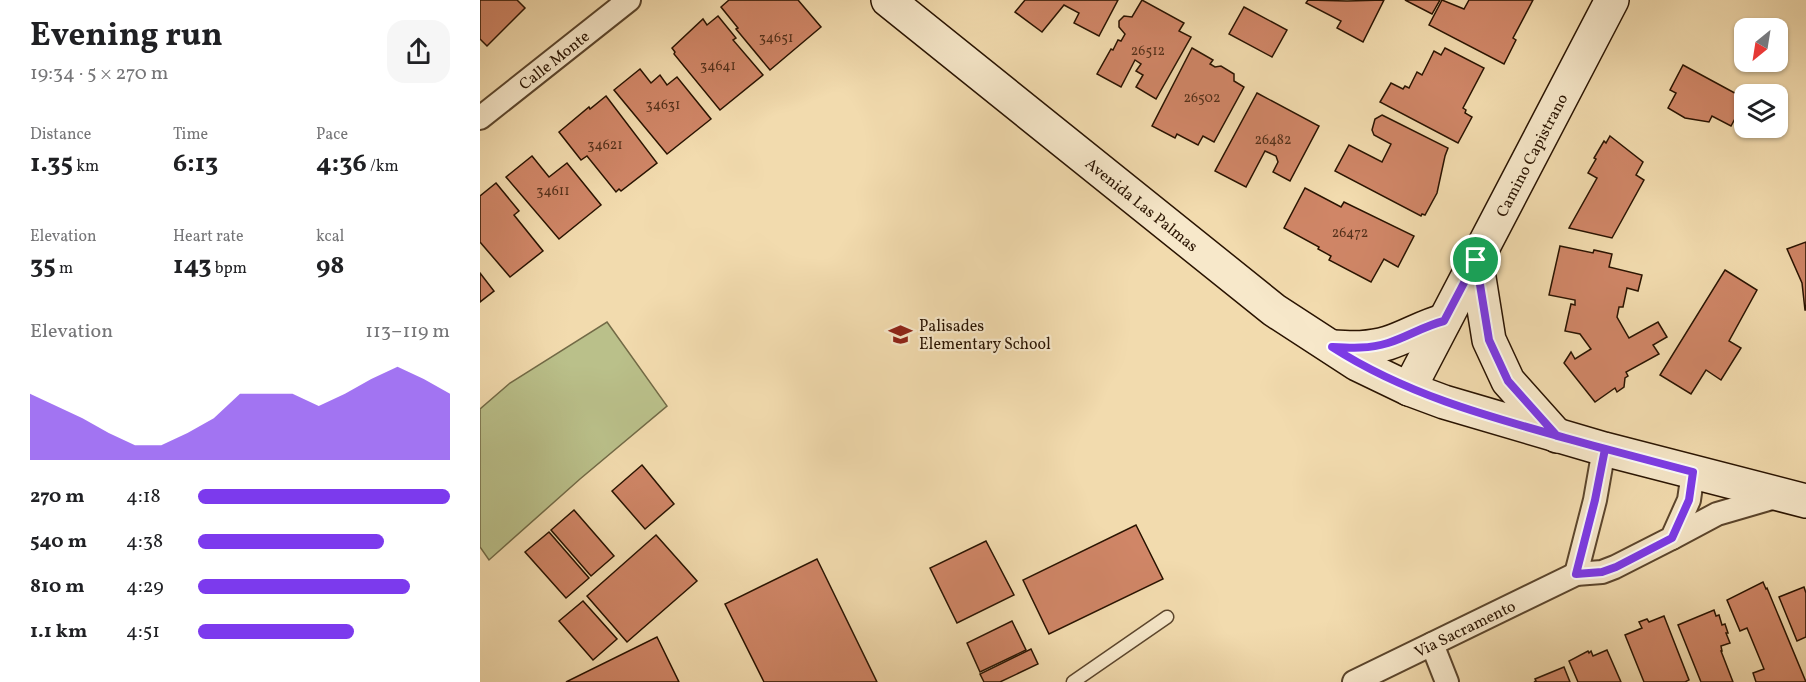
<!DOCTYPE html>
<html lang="en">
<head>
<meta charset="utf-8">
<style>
	:root { --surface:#fff; --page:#f6f6f6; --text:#202124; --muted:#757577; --accent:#7c3aed }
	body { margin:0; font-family:Vollkorn,serif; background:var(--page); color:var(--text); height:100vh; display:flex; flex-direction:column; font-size:22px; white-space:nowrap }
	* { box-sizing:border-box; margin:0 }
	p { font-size:20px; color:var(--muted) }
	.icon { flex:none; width:33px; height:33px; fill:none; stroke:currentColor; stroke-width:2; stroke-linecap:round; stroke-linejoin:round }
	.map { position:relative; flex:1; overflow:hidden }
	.side { display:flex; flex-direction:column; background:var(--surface); width:480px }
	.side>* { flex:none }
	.needle { width:39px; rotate:210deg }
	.buttons { position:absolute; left:1254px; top:18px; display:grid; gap:12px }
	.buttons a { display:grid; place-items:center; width:54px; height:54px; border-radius:12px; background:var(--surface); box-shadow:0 2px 4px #0004; font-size:30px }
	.pin { position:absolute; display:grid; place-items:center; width:51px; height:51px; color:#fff; margin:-26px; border:3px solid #fff; border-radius:50%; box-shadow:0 2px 6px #0007 }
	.round { display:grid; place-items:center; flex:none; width:63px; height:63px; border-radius:18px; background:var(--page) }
	.head { display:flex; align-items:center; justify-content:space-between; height:102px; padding:0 30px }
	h1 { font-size:33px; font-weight:700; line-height:45px }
	.metrics { display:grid; grid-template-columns:repeat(3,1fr); gap:9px; height:102px; padding:6px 30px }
	.metrics div { display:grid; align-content:center }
	.metrics b { font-size:26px; font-weight:700 }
	.metrics small { font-size:16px; font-weight:400 }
	.metrics p { font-size:16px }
	.chart { height:168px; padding:12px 30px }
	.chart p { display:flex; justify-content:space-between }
	.chart svg { width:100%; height:108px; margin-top:6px; fill:var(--accent); opacity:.7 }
	ul { padding:0 30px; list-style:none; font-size:20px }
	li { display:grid; grid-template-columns:96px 72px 1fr; align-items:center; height:45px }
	li i { height:15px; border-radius:8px; background:var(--accent) }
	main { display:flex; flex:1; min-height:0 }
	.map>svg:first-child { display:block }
	.green { fill:#bac08a; stroke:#726a46; stroke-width:1.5 }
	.building { fill:#d08667; stroke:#291301; stroke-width:1.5 }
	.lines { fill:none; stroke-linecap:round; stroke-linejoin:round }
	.lane-casing { stroke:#5b452c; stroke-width:15 }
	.street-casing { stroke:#5b452c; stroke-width:26 }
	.secondary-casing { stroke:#291301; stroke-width:36 }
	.lane { stroke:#f7e8ca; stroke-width:12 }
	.street { stroke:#f7e8ca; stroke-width:22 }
	.secondary { stroke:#f7e8ca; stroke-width:33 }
	.route-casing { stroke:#fff; stroke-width:12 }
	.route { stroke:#7c3aed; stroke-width:8 }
	.labels { text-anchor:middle; stroke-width:4.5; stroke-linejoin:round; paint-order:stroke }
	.number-label { font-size:14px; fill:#53301a }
	.street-label { font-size:16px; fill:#291301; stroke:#f7e8ca }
	.poi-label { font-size:16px; fill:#291301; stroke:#f7e8ca; text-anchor:start }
</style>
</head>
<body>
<main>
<section class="side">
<div class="head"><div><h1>Evening run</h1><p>19:34 · 5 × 270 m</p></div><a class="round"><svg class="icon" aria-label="share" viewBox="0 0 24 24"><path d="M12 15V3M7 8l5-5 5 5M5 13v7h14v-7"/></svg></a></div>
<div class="metrics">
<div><p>Distance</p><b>1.35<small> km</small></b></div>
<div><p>Time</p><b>6:13</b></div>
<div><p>Pace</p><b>4:36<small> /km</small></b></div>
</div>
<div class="metrics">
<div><p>Elevation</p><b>35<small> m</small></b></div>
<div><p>Heart rate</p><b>143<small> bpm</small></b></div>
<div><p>kcal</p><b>98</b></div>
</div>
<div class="chart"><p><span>Elevation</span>113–119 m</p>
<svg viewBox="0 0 160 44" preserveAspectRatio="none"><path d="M0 44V17L10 22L20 27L30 33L40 38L50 38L60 33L70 27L80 17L90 17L100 17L110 22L120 17L130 11L140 6L150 11L160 17V44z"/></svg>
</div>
<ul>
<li><b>270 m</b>4:18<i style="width:100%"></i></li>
<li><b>540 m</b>4:38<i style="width:74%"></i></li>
<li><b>810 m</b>4:29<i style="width:84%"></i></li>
<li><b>1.1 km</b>4:51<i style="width:62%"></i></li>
</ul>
</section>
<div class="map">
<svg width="1326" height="682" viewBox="0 0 1326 682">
	<rect width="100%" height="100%" fill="#f2dbae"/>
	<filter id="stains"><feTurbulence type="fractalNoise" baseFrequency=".00333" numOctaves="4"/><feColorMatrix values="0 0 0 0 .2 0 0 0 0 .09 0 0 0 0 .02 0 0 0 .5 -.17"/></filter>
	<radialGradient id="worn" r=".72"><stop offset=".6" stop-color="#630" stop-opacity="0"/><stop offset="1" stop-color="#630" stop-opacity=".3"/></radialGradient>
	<!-- green -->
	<polygon class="green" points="127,322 187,406 100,479 9,560 0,547 0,409 30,383"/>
	<!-- building -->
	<g class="building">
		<polygon points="0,0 37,0 45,8 7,46 0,39"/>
		<polygon points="249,0 318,0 341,27 290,70 256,29 258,28 241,7"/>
		<polygon points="545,0 638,0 619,36 594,23 599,13 584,5 562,32 535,12"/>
		<polygon points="662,0 704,23 699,31 711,37 676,99 656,87 663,75 656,71 661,64 655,60 641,87 617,74 631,49 633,50 638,40 641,41 645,34 639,27 639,21 644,16 652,17"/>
		<polygon points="828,0 867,1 904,0 883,42 857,28 861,21 826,3"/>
		<polygon points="925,0 960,0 952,14"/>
		<polygon points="962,0 984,9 989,0 1053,0 1033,38 1036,40 1024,64 949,25"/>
		<polygon points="764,7 807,30 792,57 749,34"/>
		<polygon points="238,16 256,38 253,40 283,75 240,110 194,54 195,52 192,48 223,19 227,25"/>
		<polygon points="712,48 733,60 730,64 735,67 741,66 754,74 754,81 764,87 734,142 723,136 718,145 697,134 695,138 672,126"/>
		<polygon points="965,48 1004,68 983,108 986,110 985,113 992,117 978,143 900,102 911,83 923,89 925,86 929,88 937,72 942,75 954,51 961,55"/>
		<polygon points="1203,65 1264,98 1264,102 1251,126 1232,116 1229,122 1205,118 1188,108 1196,93 1190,90"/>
		<polygon points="160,69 171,83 180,75 187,85 197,77 231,119 187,154 134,90"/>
		<polygon points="777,93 839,126 810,181 793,172 798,162 796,156 785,151 766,187 735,171"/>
		<polygon points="126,96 177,163 141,191 139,189 136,192 107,156 101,160 79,132 109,107 110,109"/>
		<polygon points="902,115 968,148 965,156 957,193 945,215 942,214 941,216 855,171 869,145 902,162 911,144 894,135 892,130 895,119"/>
		<polygon points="1130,136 1163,162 1156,175 1164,180 1132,238 1089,228 1117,178 1108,173 1116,159 1114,158 1124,141 1126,143"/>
		<polygon points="52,156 69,177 87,163 121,205 79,239 26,177"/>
		<polygon points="16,183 39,211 34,215 63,251 30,277 0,242 0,196"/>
		<polygon points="825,188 861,207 864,202 934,236 918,267 904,259 891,282 849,260 851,256 838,249 839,247 804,228"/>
		<polygon points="1326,242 1326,310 1325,310 1322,283 1307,249"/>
		<polygon points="1080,246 1113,253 1114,250 1132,254 1129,267 1162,275 1158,291 1147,288 1143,307 1139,307 1137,317 1149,338 1178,322 1187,337 1173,345 1179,354 1146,372 1148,376 1145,378 1144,387 1137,392 1135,388 1115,402 1084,363 1091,352 1095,359 1111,349 1100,334 1085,331 1091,304 1095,305 1095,300 1069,295"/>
		<polygon points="1245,270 1277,290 1249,341 1261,348 1241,380 1226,370 1211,394 1180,375"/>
		<polygon points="0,273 14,291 0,302"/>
		<polygon points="162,465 194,504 165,529 132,491"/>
		<polygon points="94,510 134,556 111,576 71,530"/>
		<polygon points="656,525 683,579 569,634 543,580"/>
		<polygon points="69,532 109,578 86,598 45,552"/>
		<polygon points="176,535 217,581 147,642 107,596"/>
		<polygon points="506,541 534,595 477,623 450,568"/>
		<polygon points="337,559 397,682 284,682 245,604"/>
		<polygon points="1283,582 1286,589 1287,588 1326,682 1276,682 1273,673 1284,669 1267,628 1260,631 1247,600"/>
		<polygon points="1324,587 1326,593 1326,637 1317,641 1299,597"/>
		<polygon points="103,601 137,639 113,660 79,621"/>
		<polygon points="1234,610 1236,616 1239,615 1242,625 1245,624 1248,633 1246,633 1250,643 1241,646 1242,651 1241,651 1253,682 1221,682 1198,625"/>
		<polygon points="1184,616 1209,680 1205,682 1164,682 1145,635 1162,628 1159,622 1167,619 1169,622"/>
		<polygon points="532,621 546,650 500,672 487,643"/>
		<polygon points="177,637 199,682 86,682"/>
		<polygon points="551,649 558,664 520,682 504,682 500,674"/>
		<polygon points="1127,650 1141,682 1098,682 1089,661 1108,651 1109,653 1111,651 1113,656"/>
		<polygon points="1084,667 1090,682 1054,682 1056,681 1055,679"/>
	</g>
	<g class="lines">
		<defs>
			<polyline id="lane" points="593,682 687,617"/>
			<g id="street">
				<path id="s1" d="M0 118 149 0"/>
				<polyline points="1192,538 1237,514 1302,495"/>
				<polyline points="1096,574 1115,500 1124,449"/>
				<polyline points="952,644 967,682"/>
				<path id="s2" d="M874 682 1096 574 1122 572 1135 567 1192 538 1209 500 1213 472"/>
			</g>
			<g id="secondary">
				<path id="s3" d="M408 0 794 310 877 364 929 389 964 402 1124 449 1326 501"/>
				<polyline points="996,259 1009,340 1028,381 1077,436"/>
				<path d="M852 347C871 348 889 349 908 343 927 337 944 326 964 321"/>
				<path id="s4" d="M929 389 1132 0"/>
			</g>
		</defs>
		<!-- lane casing -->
		<use href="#lane" class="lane-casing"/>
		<!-- street casing -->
		<use href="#street" class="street-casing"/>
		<!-- secondary casing -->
		<use href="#secondary" class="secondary-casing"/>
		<!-- lane -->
		<use href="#lane" class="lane"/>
		<!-- street -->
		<use href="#street" class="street"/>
		<!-- secondary -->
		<use href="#secondary" class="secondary"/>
	</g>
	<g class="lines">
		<defs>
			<path id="route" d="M996 260 964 321C944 326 927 337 908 343 889 349 871 348 852 347 936 401 1030 422 1125 449L1115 500 1096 574 1122 572 1136 567 1192 538 1209 500 1213 472 1077 436 1028 381 1009 340 996 260"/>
		</defs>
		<!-- route casing -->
		<use href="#route" class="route-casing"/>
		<!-- route -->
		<use href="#route" class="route"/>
	</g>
	<!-- icons -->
	<defs>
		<symbol id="school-bare" viewBox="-9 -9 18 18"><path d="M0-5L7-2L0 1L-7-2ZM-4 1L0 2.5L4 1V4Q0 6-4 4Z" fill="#8f2418" stroke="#f7e8ca" stroke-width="2.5" paint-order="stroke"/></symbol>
	</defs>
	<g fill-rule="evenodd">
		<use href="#school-bare" x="404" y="318" width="33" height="33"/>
	</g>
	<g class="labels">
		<!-- number labels -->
		<g class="number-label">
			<text x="296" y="42">34651</text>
			<text x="668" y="55">26512</text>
			<text x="238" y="70">34641</text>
			<text x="722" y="102">26502</text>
			<text x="183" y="109">34631</text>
			<text x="793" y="144">26482</text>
			<text x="125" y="149">34621</text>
			<text x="73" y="195">34611</text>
			<text x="870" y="237">26472</text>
		</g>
		<!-- street labels -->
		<g class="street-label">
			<text dy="6" stroke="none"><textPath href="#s1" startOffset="94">Calle Monte</textPath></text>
			<text dy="6" stroke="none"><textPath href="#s4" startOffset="264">Camino Capistrano</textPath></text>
			<text dy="6" stroke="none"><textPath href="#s3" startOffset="326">Avenida Las Palmas</textPath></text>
			<text dy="6" stroke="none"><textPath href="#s2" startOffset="123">Via Sacramento</textPath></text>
		</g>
		<!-- poi labels -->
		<g class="poi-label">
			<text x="439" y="331">Palisades<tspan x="439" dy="18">Elementary School</tspan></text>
		</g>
	</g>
	<rect width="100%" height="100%" filter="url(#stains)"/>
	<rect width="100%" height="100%" fill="url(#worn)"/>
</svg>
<div class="buttons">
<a><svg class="needle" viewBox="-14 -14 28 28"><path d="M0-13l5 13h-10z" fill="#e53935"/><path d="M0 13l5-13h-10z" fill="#757577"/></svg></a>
<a><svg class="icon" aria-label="layers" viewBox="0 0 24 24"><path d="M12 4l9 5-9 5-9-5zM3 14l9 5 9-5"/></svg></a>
</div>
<div class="pin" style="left:996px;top:260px;background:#1e9e55"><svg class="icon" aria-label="arrive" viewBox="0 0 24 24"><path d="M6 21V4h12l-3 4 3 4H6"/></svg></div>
</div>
</main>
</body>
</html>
